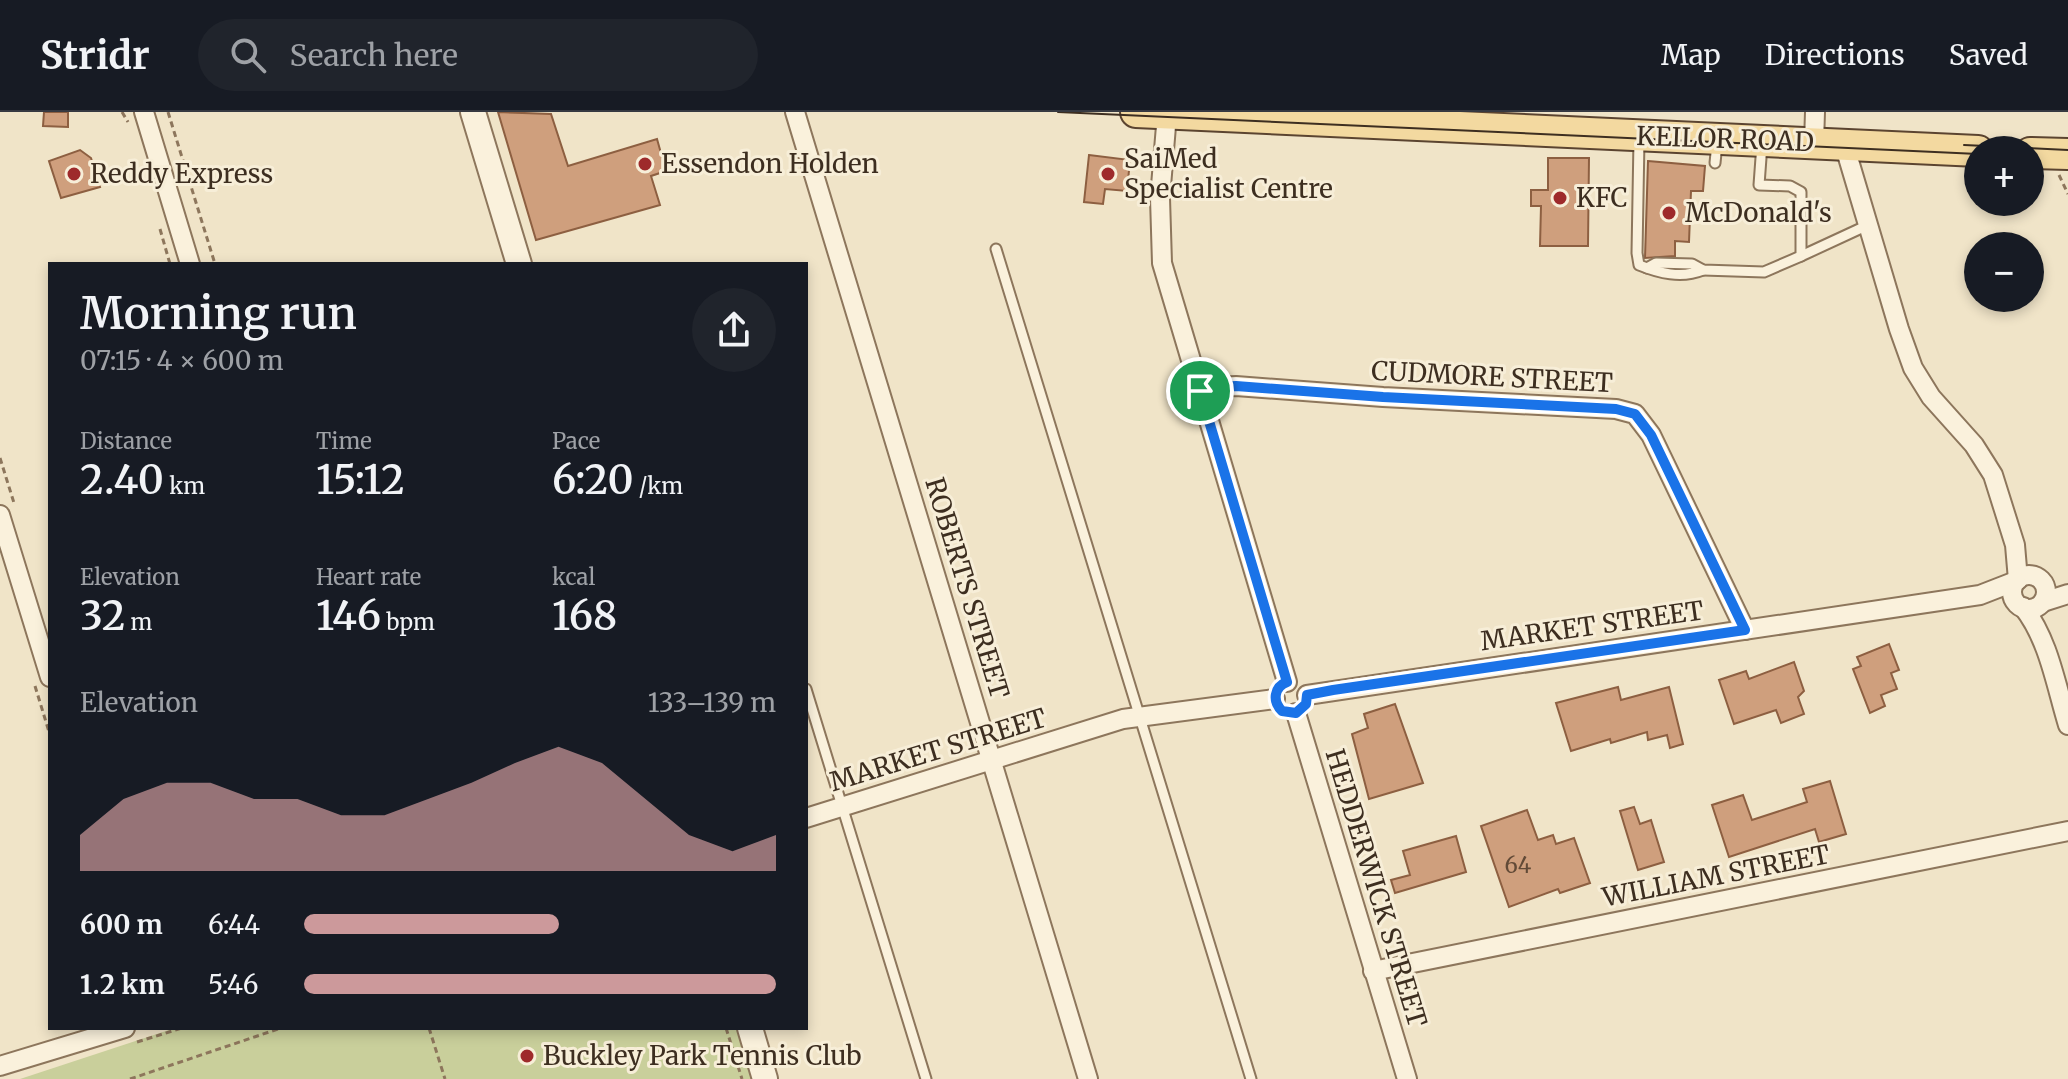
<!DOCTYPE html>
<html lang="en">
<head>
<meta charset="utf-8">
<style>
	:root { --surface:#171b24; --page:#20242c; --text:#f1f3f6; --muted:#9ea1a6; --line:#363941; --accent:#cc999b }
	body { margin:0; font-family:Merriweather,serif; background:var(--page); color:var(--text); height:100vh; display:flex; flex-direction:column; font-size:30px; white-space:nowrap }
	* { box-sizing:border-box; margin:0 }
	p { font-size:26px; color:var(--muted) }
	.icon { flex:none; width:44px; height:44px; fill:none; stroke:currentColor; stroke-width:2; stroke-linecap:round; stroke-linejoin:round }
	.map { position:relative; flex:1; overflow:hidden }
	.panel { position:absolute; left:48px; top:150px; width:760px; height:768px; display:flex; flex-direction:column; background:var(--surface); border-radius:0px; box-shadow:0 4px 12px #0003 }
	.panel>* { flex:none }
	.buttons { position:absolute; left:1964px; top:24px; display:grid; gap:16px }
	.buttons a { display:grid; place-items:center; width:80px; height:80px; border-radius:50%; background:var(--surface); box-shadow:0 4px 12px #0003; font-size:40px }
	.pin { position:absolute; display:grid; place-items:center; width:68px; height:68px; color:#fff; margin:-34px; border:4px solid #fff; border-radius:50%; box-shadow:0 2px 8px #0007 }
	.round { display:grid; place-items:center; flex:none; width:84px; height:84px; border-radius:42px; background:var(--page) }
	.head { display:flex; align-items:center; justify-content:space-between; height:136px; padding:0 32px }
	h1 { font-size:44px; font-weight:600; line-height:60px }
	.metrics { display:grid; grid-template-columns:repeat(3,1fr); gap:12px; height:136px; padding:8px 32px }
	.metrics div { display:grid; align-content:center }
	.metrics b { font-size:40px; font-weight:600 }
	.metrics small { font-size:22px; font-weight:400 }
	.metrics p { font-size:22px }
	.chart { height:224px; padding:16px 32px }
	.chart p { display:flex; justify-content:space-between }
	.chart svg { width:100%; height:144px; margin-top:8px; fill:var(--accent); opacity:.7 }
	ul { padding:0 32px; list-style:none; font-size:26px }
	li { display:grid; grid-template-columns:128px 96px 1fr; align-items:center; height:60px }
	li i { height:20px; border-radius:10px; background:var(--accent) }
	header { display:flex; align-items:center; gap:48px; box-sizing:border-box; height:112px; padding:0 40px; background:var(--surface); border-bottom:2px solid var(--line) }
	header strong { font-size:38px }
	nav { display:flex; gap:44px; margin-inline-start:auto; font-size:28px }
	.search { width:560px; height:72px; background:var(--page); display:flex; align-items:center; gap:20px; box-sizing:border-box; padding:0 28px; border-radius:44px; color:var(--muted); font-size:30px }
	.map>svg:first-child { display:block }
	.green { fill:#c9cf9b }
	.building { fill:#cf9f7d; stroke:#8d5f41; stroke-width:2 }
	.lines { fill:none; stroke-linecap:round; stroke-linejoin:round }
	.service-casing { stroke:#8d765c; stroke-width:13 }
	.minor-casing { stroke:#8d765c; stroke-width:22 }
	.tertiary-casing { stroke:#8d765c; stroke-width:28 }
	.primary-casing { stroke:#5b4430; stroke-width:34 }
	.path { stroke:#8d765c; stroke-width:3; stroke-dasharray:6 4; stroke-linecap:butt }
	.service { stroke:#faf1dc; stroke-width:9 }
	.minor { stroke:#faf1dc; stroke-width:18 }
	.tertiary { stroke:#faf1dc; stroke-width:24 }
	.primary { stroke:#f3d9a0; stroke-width:30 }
	.tram { stroke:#3d2e20; stroke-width:2 }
	.route-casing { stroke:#fff; stroke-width:16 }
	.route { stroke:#1a73e8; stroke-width:10 }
	.poi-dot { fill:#9e2a2b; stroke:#f7eed8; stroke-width:3 }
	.labels { text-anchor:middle; stroke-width:6; stroke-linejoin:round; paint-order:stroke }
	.number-label { font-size:22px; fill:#624a37 }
	.street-label { font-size:26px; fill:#3d2e20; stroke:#f7eed8 }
	.poi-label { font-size:26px; fill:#3d2e20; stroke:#f7eed8; text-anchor:start }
</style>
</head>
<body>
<header>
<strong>Stridr</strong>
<div class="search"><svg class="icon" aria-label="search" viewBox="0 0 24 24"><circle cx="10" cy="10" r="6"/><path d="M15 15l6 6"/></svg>Search here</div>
<nav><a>Map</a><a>Directions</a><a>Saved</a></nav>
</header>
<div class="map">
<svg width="2068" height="967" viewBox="0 0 2068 967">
	<rect width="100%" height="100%" fill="#f0e4c8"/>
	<!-- green -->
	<polygon class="green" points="175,916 737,916 752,967 20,967"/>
	<!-- building -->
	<g class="building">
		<polygon points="44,0 68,0 68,15 43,14"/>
		<polygon points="498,0 551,2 568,54 657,27 666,59 651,64 660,93 536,128"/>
		<polygon points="80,38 91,46 100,75 61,86 49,49"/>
		<polygon points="1089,43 1130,48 1127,79 1105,77 1103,92 1084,90"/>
		<polygon points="1548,46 1589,46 1588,134 1540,134 1541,94 1531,94 1531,78 1548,78"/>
		<polygon points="1648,49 1705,54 1703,79 1691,79 1689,130 1675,129 1675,144 1645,146"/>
		<polygon points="1889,532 1899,558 1891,561 1897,577 1881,583 1885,594 1870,601 1853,557 1861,554 1857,545"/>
		<polygon points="1794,550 1804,579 1798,585 1804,602 1781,611 1776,598 1734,612 1719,568 1746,559 1749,567"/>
		<polygon points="1618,575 1621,588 1669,575 1683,632 1670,636 1667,623 1648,628 1647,620 1611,631 1610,627 1571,639 1556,591"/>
		<polygon points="1395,592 1423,671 1369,687 1352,622 1368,616 1364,602"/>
		<polygon points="1830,669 1846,722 1819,730 1815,717 1729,745 1712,693 1743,683 1752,708 1807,690 1803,677"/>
		<polygon points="1634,695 1640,712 1651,708 1664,750 1638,758 1620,699"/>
		<polygon points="1527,698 1538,728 1553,723 1556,732 1574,726 1590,771 1560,781 1558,777 1509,795 1481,714"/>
		<polygon points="1456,724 1466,760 1395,781 1391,768 1410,763 1403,739"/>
	</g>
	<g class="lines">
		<defs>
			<g id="service">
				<path d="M1639 28 1637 141 1639 153C1659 161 1681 167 1703 158"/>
				<polyline points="1715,51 1717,31"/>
				<polyline points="996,137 1251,967"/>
				<polyline points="1801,144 1868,113"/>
				<polyline points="1647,156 1656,151 1692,152 1703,158 1764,160 1801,144 1801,80 1790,74 1759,73 1762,32"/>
				<polyline points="806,577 926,967"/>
			</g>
			<g id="minor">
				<polyline points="144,0 190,152"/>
				<polyline points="795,0 1088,967"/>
				<polyline points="1167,2 1160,86 1162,151 1287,570"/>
				<polyline points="1814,31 1815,0"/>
				<polyline points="1844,32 1899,217 1913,256 1931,285 1974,333 1993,363 2015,433 2018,468"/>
				<polyline points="1200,279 1215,275 1236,274 1383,285 1616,297 1635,302 1651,323 1745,518"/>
				<polyline points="0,403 50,565"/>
				<circle cx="2029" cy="480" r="17"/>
				<polyline points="2043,490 2068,482"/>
				<path d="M2023 495C2049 528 2056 574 2068 613"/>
				<polyline points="1307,583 1980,483 2016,469"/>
				<polyline points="1296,601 1407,967"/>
				<polyline points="806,706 1123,607 1275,587"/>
				<polyline points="1373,859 2068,719"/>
				<polyline points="0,954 125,916"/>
			</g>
			<g id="tertiary">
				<polyline points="473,0 519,152"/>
				<polyline points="750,916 765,967"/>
			</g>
			<g id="primary">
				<polyline points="1136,0 1978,39"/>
				<polyline points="2030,41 2068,42"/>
			</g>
		</defs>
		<!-- service casing -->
		<use href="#service" class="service-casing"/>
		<!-- minor casing -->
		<use href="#minor" class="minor-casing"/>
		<!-- tertiary casing -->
		<use href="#tertiary" class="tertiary-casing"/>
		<!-- primary casing -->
		<use href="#primary" class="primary-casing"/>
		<!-- path -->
		<g class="path">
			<polyline points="122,0 128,10"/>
			<polyline points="168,0 215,152"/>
			<polyline points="2059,63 2068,82"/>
			<polyline points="160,117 170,152"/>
			<polyline points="0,346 14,391"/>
			<polyline points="35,574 50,623"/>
			<polyline points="429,916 445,967"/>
			<polyline points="726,916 742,967"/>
			<polyline points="137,930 182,916"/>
			<polyline points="130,967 281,916"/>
		</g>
		<!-- service -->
		<use href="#service" class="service"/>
		<!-- minor -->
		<use href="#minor" class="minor"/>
		<!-- tertiary -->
		<use href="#tertiary" class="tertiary"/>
		<!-- primary -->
		<use href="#primary" class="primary"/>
		<!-- tram -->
		<g class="tram">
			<polyline points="1058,0 1978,42"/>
			<polyline points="1964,33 2068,38"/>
		</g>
	</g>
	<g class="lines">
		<defs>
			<path id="route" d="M1236 274 1383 285 1616 297 1635 302 1651 323 1745 518 1333 578 1307 583 1306 592 1296 601 1282 599C1272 589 1274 575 1287 570L1200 279 1215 275Z"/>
		</defs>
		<!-- route casing -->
		<use href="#route" class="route-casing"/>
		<!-- route -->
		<use href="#route" class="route"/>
	</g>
	<!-- markers -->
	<g class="poi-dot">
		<circle cx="645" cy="52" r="8"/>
		<circle cx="74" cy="62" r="8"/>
		<circle cx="1108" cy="62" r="8"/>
		<circle cx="1560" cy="86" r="8"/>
		<circle cx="1669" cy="101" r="8"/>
		<circle cx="527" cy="944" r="8"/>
	</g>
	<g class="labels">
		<!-- number labels -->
		<g class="number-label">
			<text x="1518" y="761">64</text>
		</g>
		<!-- street labels -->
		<g class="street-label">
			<text transform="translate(1725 27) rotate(2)" y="9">KEILOR ROAD</text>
			<text transform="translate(1492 265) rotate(3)" y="9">CUDMORE STREET</text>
			<text transform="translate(967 476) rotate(73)" y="9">ROBERTS STREET</text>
			<text transform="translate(1592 514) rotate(-8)" y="9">MARKET STREET</text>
			<text transform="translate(938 638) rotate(-17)" y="9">MARKET STREET</text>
			<text transform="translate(1716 764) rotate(-11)" y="9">WILLIAM STREET</text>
			<text transform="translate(1376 776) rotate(73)" y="9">HEDDERWICK STREET</text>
		</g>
		<!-- poi labels -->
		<g class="poi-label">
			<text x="1124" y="56">SaiMed<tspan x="1124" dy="30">Specialist Centre</tspan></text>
			<text x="661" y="61">Essendon Holden</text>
			<text x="90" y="71">Reddy Express</text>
			<text x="1576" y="95">KFC</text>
			<text x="1685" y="110">McDonald's</text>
			<text x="543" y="953">Buckley Park Tennis Club</text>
		</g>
	</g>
</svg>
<div class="buttons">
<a>+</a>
<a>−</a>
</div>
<div class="pin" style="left:1200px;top:279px;background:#1e9e55"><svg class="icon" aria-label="arrive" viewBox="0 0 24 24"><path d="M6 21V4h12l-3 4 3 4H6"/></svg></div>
<section class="panel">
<div class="head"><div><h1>Morning run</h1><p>07:15 · 4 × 600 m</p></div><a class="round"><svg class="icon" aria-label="share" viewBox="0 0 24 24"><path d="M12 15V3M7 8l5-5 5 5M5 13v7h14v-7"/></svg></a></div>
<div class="metrics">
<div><p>Distance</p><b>2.40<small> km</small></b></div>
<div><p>Time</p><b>15:12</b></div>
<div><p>Pace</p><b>6:20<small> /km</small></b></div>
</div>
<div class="metrics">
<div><p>Elevation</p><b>32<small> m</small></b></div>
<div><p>Heart rate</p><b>146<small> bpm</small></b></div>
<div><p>kcal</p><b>168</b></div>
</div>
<div class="chart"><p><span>Elevation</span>133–139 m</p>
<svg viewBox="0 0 160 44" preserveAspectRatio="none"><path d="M0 44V33L10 22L20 17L30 17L40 22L50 22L60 27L70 27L80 22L90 17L100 11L110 6L120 11L130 22L140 33L150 38L160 33V44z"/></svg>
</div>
<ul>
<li><b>600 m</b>6:44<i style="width:54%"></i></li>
<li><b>1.2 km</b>5:46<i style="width:100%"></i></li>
</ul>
</section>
</div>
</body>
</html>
